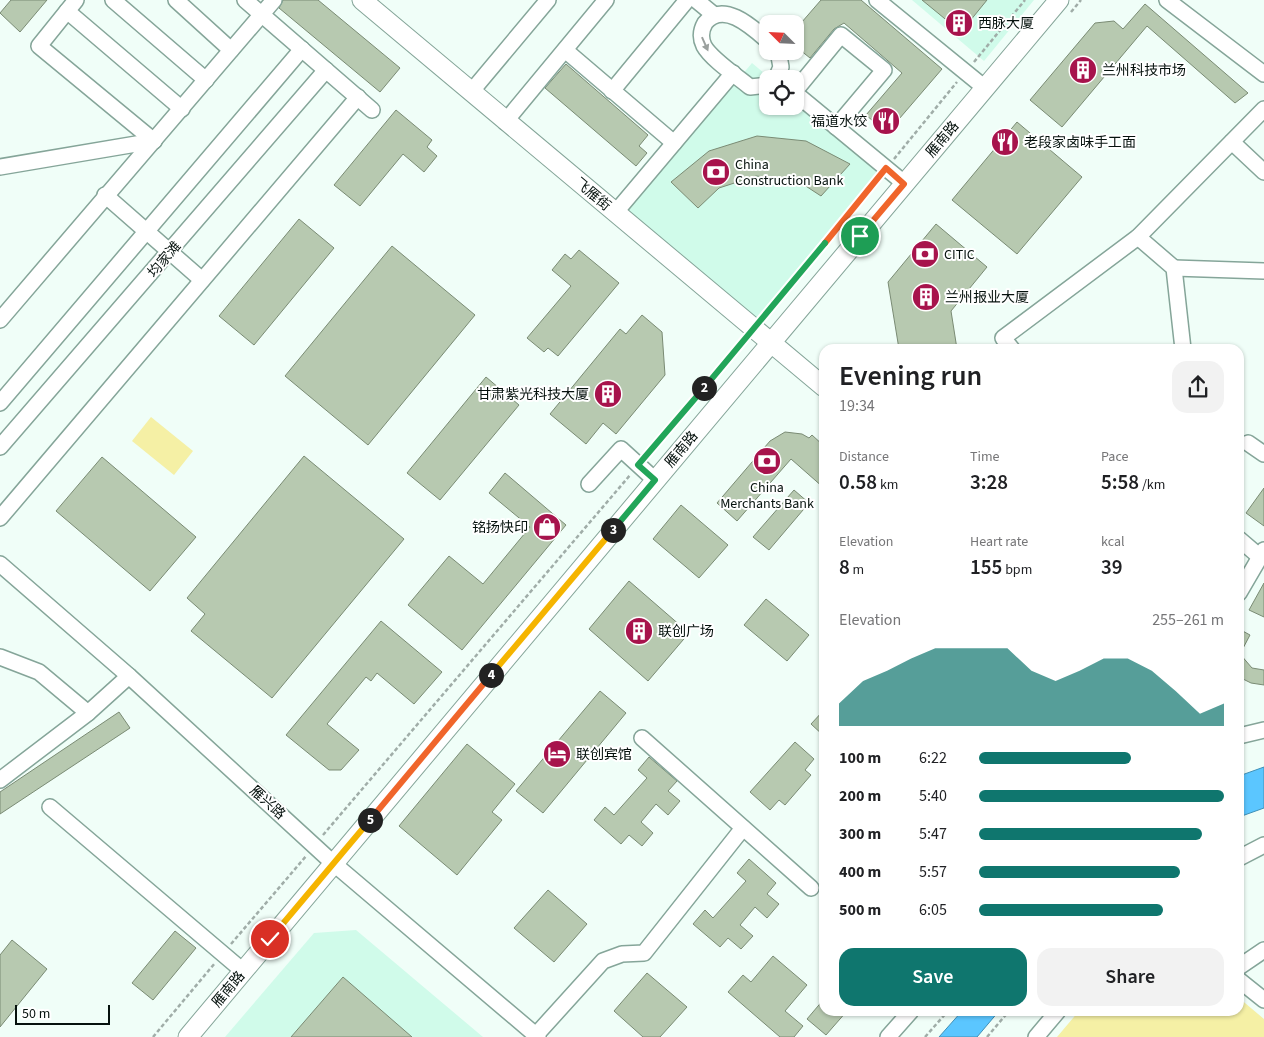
<!DOCTYPE html>
<html lang="en">
<head>
<meta charset="utf-8">
<style>
	:root { --surface:#fff; --page:#f2f2f2; --text:#202124; --muted:#757577; --accent:#0f766e }
	body { margin:0; font-family:"Source Sans 3","Noto Sans SC",sans-serif; background:var(--page); color:var(--text); height:100vh; display:flex; flex-direction:column; font-size:19px; white-space:nowrap }
	* { box-sizing:border-box; margin:0 }
	p { font-size:16px; color:var(--muted) }
	.icon { flex:none; width:28px; height:28px; fill:none; stroke:currentColor; stroke-width:2; stroke-linecap:round; stroke-linejoin:round }
	.map { position:relative; flex:1; overflow:hidden }
	.details { position:absolute; left:819px; top:344px; width:425px; height:672px; display:flex; flex-direction:column; background:var(--surface); border-radius:15px; box-shadow:0 1px 4px #0004 }
	.details>* { flex:none }
	.needle { width:32px; rotate:294deg }
	.controls { position:absolute; left:759px; top:15px; display:grid; gap:10px }
	.controls a { display:grid; place-items:center; width:45px; height:45px; border-radius:10px; background:var(--surface); box-shadow:0 1px 4px #0004; font-size:25px }
	.scale { position:absolute; left:15px; bottom:12px; width:95px; box-sizing:border-box; padding-left:5px; border:2px solid #05110d; border-top:0; font-size:14px; line-height:18px; white-space:nowrap; color:#05110d; -webkit-text-stroke:4px #fff; paint-order:stroke }
	.pin { position:absolute; display:grid; place-items:center; width:42px; height:42px; color:#fff; margin:-21px; border:2px solid #fff; border-radius:50%; box-shadow:0 1px 5px #0007 }
	.km { position:absolute; width:25px; height:25px; margin:-12px; border-radius:50%; background:#222; color:#fff; font-size:14px; line-height:25px; text-align:center }
	.round { display:grid; place-items:center; flex:none; width:52px; height:52px; border-radius:15px; background:var(--page) }
	.headline { display:flex; align-items:center; justify-content:space-between; height:85px; padding:0 20px }
	h1 { font-size:28px; font-weight:600; line-height:38px }
	.figures { display:grid; grid-template-columns:repeat(3,1fr); gap:8px; height:85px; padding:5px 20px }
	.figures div { display:grid; align-content:center }
	.figures b { font-size:21px; font-weight:600 }
	.figures small { font-size:14px; font-weight:400 }
	.figures p { font-size:14px }
	.chart { height:140px; padding:10px 20px }
	.chart p { display:flex; justify-content:space-between }
	.chart svg { width:100%; height:90px; margin-top:5px; fill:var(--accent); opacity:.7 }
	.action { display:flex; gap:10px; margin-top:auto; padding:10px 20px }
	.action a { flex:1; height:58px; border-radius:15px; background:var(--accent); color:#fff; font-size:20px; font-weight:600; line-height:58px; text-align:center }
	.action a+a { background:var(--page); color:var(--text) }
	ul { padding:0 20px; list-style:none; font-size:16px }
	li { display:grid; grid-template-columns:80px 60px 1fr; align-items:center; height:38px }
	li i { height:12px; border-radius:6px; background:var(--accent) }
	.map>svg:first-child { display:block }
	.built { fill:#d0fbea }
	.green { fill:#f5f0a5 }
	.water { fill:#5bc6ff; stroke:#4190b6 }
	.building { fill:#b7c9b0; stroke:#7a8b74 }
	.lines { fill:none; stroke-linecap:round; stroke-linejoin:round }
	.minor-casing { stroke:#85a599; stroke-width:18 }
	.major-casing { stroke:#85a599; stroke-width:21 }
	.path { stroke:#a0ada8; stroke-width:2.5; stroke-dasharray:4 2.5; stroke-linecap:butt }
	.minor { stroke:#fff; stroke-width:15 }
	.major { stroke:#fff; stroke-width:19 }
	.oneway { fill:#9ba09e }
	.split-1-casing { stroke:#fff; stroke-width:10 }
	.split-2-casing { stroke:#fff; stroke-width:10 }
	.split-3-casing { stroke:#fff; stroke-width:10 }
	.split-4-casing { stroke:#fff; stroke-width:10 }
	.split-5-casing { stroke:#fff; stroke-width:10 }
	.split-6-casing { stroke:#fff; stroke-width:10 }
	.split-1 { stroke:#f0652b; stroke-width:6 }
	.split-2 { stroke:#22a559; stroke-width:6 }
	.split-3 { stroke:#22a559; stroke-width:6 }
	.split-4 { stroke:#f5b400; stroke-width:6 }
	.split-5 { stroke:#f0652b; stroke-width:6 }
	.split-6 { stroke:#f5b400; stroke-width:6 }
	.labels { text-anchor:middle; stroke-width:4; stroke-linejoin:round; paint-order:stroke }
	.poi-label { font-size:14px; fill:#05110d; stroke:#fff; text-anchor:start }
	.street-label { font-size:14px; fill:#05110d; stroke:#fff }
</style>
</head>
<body>
<div class="map">
<svg width="1264" height="1037" viewBox="0 0 1264 1037">
	<rect width="100%" height="100%" fill="#f0fef8"/>
	<!-- built -->
	<g class="built">
		<polygon points="912,0 1034,0 984,61"/>
		<polygon points="752,63 771,79 768,79 768,106 795,106 795,100 878,171 755,320 625,214"/>
		<polygon points="356,930 483,1037 225,1037 314,933"/>
	</g>
	<!-- green -->
	<g class="green">
		<polygon points="151,417 193,451 174,475 132,441"/>
		<polygon points="1239,998 1264,1019 1264,1037 1057,1037 1079,1011 1239,1011"/>
	</g>
	<!-- water -->
	<g class="water">
		<polygon points="1264,767 1264,808 1239,817 1239,776"/>
		<polygon points="962,1011 999,1011 977,1037 939,1037"/>
	</g>
	<!-- building -->
	<g class="building">
		<polygon points="11,0 47,0 20,32 0,13"/>
		<polygon points="283,0 318,0 400,68 380,92 279,8"/>
		<polygon points="821,0 861,0 942,69 887,133 866,115 902,73 844,23 834,29 810,58 795,46 795,30"/>
		<polygon points="922,0 987,0 961,32"/>
		<polygon points="1145,4 1248,93 1235,103 1147,26 1062,127 1030,100 1095,23 1114,21 1123,29"/>
		<polygon points="566,64 648,135 639,146 647,153 636,166 545,88"/>
		<polygon points="396,110 432,140 427,147 437,156 424,172 403,154 360,206 334,185"/>
		<polygon points="1017,122 1082,177 1017,254 952,200"/>
		<polygon points="757,136 806,141 850,164 821,196 798,181 756,176 719,188 698,208 671,182 709,151"/>
		<polygon points="299,219 334,248 254,345 219,316"/>
		<polygon points="936,224 987,267 951,311 957,349 899,349 888,282"/>
		<polygon points="392,246 475,315 368,445 285,376"/>
		<polygon points="579,250 619,283 558,356 548,348 544,352 527,338 571,286 552,270 565,254 571,259"/>
		<polygon points="642,315 662,332 665,375 616,434 603,423 586,444 550,414 620,329 626,334"/>
		<polygon points="486,377 519,405 440,500 407,473"/>
		<polygon points="785,432 802,434 809,438 812,435 824,446 824,488 791,459 737,521 717,503 770,441"/>
		<polygon points="304,456 404,539 272,698 191,631 205,614 187,598"/>
		<polygon points="102,457 196,537 150,591 56,511"/>
		<polygon points="505,473 566,525 462,650 408,605 449,556 483,584 530,527 489,493"/>
		<polygon points="1264,488 1264,526 1246,513"/>
		<polygon points="794,490 809,503 769,550 753,537"/>
		<polygon points="681,505 728,545 699,578 653,539"/>
		<polygon points="629,581 689,633 648,681 589,629"/>
		<polygon points="1264,583 1264,617 1249,610"/>
		<polygon points="766,599 809,635 787,661 744,625"/>
		<polygon points="381,621 442,672 414,704 377,673 371,681 366,677 327,724 359,750 341,770 329,770 286,735"/>
		<polygon points="1239,629 1250,635 1240,654 1252,668 1264,670 1264,685 1251,683 1239,677"/>
		<polygon points="600,691 626,713 543,813 516,791"/>
		<polygon points="824,710 824,736 811,724"/>
		<polygon points="119,712 130,728 0,814 0,792"/>
		<polygon points="795,742 814,759 805,770 811,775 785,805 779,800 770,810 750,792"/>
		<polygon points="467,744 515,784 492,812 502,820 457,875 399,826"/>
		<polygon points="649,757 677,781 668,791 680,801 668,815 656,804 641,822 653,833 642,846 629,835 621,844 594,820 605,807 614,815 647,778 638,770"/>
		<polygon points="749,859 776,883 767,894 779,904 767,918 755,907 740,925 753,936 741,949 728,938 720,947 693,924 705,910 713,918 746,881 737,873"/>
		<polygon points="548,890 587,924 554,962 514,928"/>
		<polygon points="175,931 196,948 153,1000 132,983"/>
		<polygon points="12,940 47,969 0,1027 0,955"/>
		<polygon points="773,956 807,985 785,1011 803,1026 794,1037 780,1037 728,992 743,975 751,982"/>
		<polygon points="647,973 687,1007 660,1037 643,1037 614,1011"/>
		<polygon points="343,977 412,1037 291,1037"/>
		<polygon points="824,999 824,1011 847,1011 826,1035 807,1019"/>
	</g>
	<g class="lines">
		<defs>
			<g id="minor">
				<polyline points="76,0 39,46 154,141"/>
				<polyline points="113,0 206,80"/>
				<polyline points="176,0 231,50"/>
				<polyline points="245,0 372,110"/>
				<polyline points="696,0 713,14"/>
				<polyline points="877,0 985,88"/>
				<polyline points="1167,0 1264,74"/>
				<polyline points="67,11 182,109"/>
				<path d="M768 41C752 27 723 0 705 23 701 30 700 38 704 46 711 59 738 77 750 87L768 85"/>
				<polyline points="565,50 674,143"/>
				<polyline points="776,79 781,67 778,51"/>
				<polyline points="612,91 687,0"/>
				<polyline points="795,91 841,35 884,70 836,127"/>
				<polyline points="471,92 548,0"/>
				<polyline points="795,93 904,183"/>
				<polyline points="505,122 606,0"/>
				<polyline points="1232,142 1264,172"/>
				<polyline points="0,167 154,141"/>
				<polyline points="105,195 202,280"/>
				<polyline points="615,213 733,73"/>
				<polyline points="1138,237 1174,268 1183,349"/>
				<polyline points="1174,268 1264,271"/>
				<polyline points="0,320 274,0"/>
				<polyline points="1012,349 1003,338 1138,237 1264,109"/>
				<polyline points="0,403 302,49"/>
				<polyline points="1248,443 1264,454"/>
				<polyline points="0,447 326,70"/>
				<polyline points="589,484 621,449 655,480"/>
				<polyline points="0,518 358,97"/>
				<polyline points="1239,539 1260,557"/>
				<polyline points="0,564 129,676 333,863 538,1037"/>
				<polyline points="1239,593 1264,550"/>
				<polyline points="0,657 39,672 88,713"/>
				<polyline points="1239,736 1264,730"/>
				<polyline points="642,738 811,888"/>
				<polyline points="0,780 88,713 129,676"/>
				<polyline points="50,807 243,971"/>
				<polyline points="1239,858 1264,845"/>
				<polyline points="1239,967 1264,950"/>
				<polyline points="1239,980 1264,1000"/>
				<polyline points="536,1035 603,961 622,954 644,953 743,828"/>
				<polyline points="888,1037 911,1011"/>
				<polyline points="1036,1037 1058,1011"/>
			</g>
			<g id="major">
				<polyline points="362,0 824,387"/>
				<polyline points="188,1037 1059,0"/>
			</g>
		</defs>
		<!-- minor casing -->
		<use href="#minor" class="minor-casing"/>
		<!-- major casing -->
		<use href="#major" class="major-casing"/>
		<!-- path -->
		<g class="path">
			<polyline points="1071,12 1081,0"/>
			<polyline points="974,62 1025,0"/>
			<polyline points="894,159 957,82"/>
			<polyline points="764,317 878,179"/>
			<polyline points="647,454 744,340"/>
			<polyline points="323,835 631,474"/>
			<polyline points="231,944 307,855"/>
			<polyline points="153,1037 215,963"/>
			<polyline points="925,1037 948,1011"/>
			<polyline points="987,1037 1009,1011"/>
		</g>
		<!-- minor -->
		<use href="#minor" class="minor"/>
		<!-- major -->
		<use href="#major" class="major"/>
	</g>
	<!-- one-way arrows -->
	<defs><path id="oneway-solid" d="M-6-.8H1V-3.2L6.5 0L1 3.2V.8H-6Z" transform="scale(1.25)"/></defs>
	<use class="oneway" href="#oneway-solid" transform="translate(705 44) rotate(66)"/>
	<g class="lines">
		<defs>
			<polyline id="split-1" points="825,243 886,168 904,184 860,236"/>
			<polyline id="split-2" points="704,388 825,243"/>
			<polyline id="split-3" points="613,530 655,480 638,465 704,388"/>
			<polyline id="split-4" points="491,675 613,530"/>
			<polyline id="split-5" points="370,820 491,675"/>
			<polyline id="split-6" points="270,939 370,820"/>
		</defs>
		<!-- split-1 casing -->
		<use href="#split-1" class="split-1-casing"/>
		<!-- split-2 casing -->
		<use href="#split-2" class="split-2-casing"/>
		<!-- split-3 casing -->
		<use href="#split-3" class="split-3-casing"/>
		<!-- split-4 casing -->
		<use href="#split-4" class="split-4-casing"/>
		<!-- split-5 casing -->
		<use href="#split-5" class="split-5-casing"/>
		<!-- split-6 casing -->
		<use href="#split-6" class="split-6-casing"/>
		<!-- split-1 -->
		<use href="#split-1" class="split-1"/>
		<!-- split-2 -->
		<use href="#split-2" class="split-2"/>
		<!-- split-3 -->
		<use href="#split-3" class="split-3"/>
		<!-- split-4 -->
		<use href="#split-4" class="split-4"/>
		<!-- split-5 -->
		<use href="#split-5" class="split-5"/>
		<!-- split-6 -->
		<use href="#split-6" class="split-6"/>
	</g>
	<!-- icons -->
	<defs>
		<symbol id="building-disc" viewBox="-11 -11 22 22"><circle r="9.5" fill="#a7134c" stroke="#fff"/><path d="M-4-6H4V6H1V3H-1V6H-4ZM-2.5-4.3h1.7v1.8h-1.7ZM.8-4.3h1.7v1.8H.8ZM-2.5-1h1.7V.8h-1.7ZM.8-1h1.7V.8H.8Z" fill="#fff"/></symbol>
		<symbol id="restaurant-disc" viewBox="-11 -11 22 22"><circle r="9.5" fill="#a7134c" stroke="#fff"/><path d="M-5-6h1v4h1v-4h1v4h1v-4h1v5L-1.5 .5V6h-2V.5L-5-1ZM5-6V6H3V1.5H1.5Q1.5-4 5-6Z" fill="#fff"/></symbol>
		<symbol id="bank-disc" viewBox="-11 -11 22 22"><circle r="9.5" fill="#a7134c" stroke="#fff"/><path d="M-6-4H6V4H-6ZM0-2.3a2.3 2.3 0 1 0 0 4.6a2.3 2.3 0 1 0 0-4.6Z" fill="#fff"/></symbol>
		<symbol id="shop-disc" viewBox="-11 -11 22 22"><circle r="9.5" fill="#a7134c" stroke="#fff"/><path d="M-5-2.5h2.3a2.7 3.5 0 0 1 5.4 0H5L5.5 6h-11ZM-1.5-2.5h3a1.5 2.3 0 0 0-3 0Z" fill="#fff"/></symbol>
		<symbol id="hotel-disc" viewBox="-11 -11 22 22"><circle r="9.5" fill="#a7134c" stroke="#fff"/><path d="M-6-4.5h1.5V1H6V5H4.5V3h-9V5H-6ZM-4 0a1.8 1.8 0 1 1 3.6 0ZM.5 0V-2.5h3Q6-2.5 6 0Z" fill="#fff"/></symbol>
	</defs>
	<g fill-rule="evenodd">
		<use href="#building-disc" x="943" y="7" width="32" height="32"/>
		<use href="#building-disc" x="1067" y="54" width="32" height="32"/>
		<use href="#restaurant-disc" x="870" y="105" width="32" height="32"/>
		<use href="#restaurant-disc" x="989" y="126" width="32" height="32"/>
		<use href="#bank-disc" x="700" y="156" width="32" height="32"/>
		<use href="#bank-disc" x="909" y="238" width="32" height="32"/>
		<use href="#building-disc" x="910" y="281" width="32" height="32"/>
		<use href="#building-disc" x="592" y="378" width="32" height="32"/>
		<use href="#bank-disc" x="751" y="445" width="32" height="32"/>
		<use href="#shop-disc" x="531" y="511" width="32" height="32"/>
		<use href="#building-disc" x="623" y="615" width="32" height="32"/>
		<use href="#hotel-disc" x="541" y="738" width="32" height="32"/>
	</g>
	<g class="labels">
		<!-- poi labels -->
		<g class="poi-label">
			<text x="978" y="28">西脉大厦</text>
			<text x="1102" y="75">兰州科技市场</text>
			<text x="867" y="126" text-anchor="end">福道水饺</text>
			<text x="1024" y="147">老段家卤味手工面</text>
			<text x="735" y="169">China<tspan x="735" dy="16">Construction Bank</tspan></text>
			<text x="944" y="259">CITIC</text>
			<text x="945" y="302">兰州报业大厦</text>
			<text x="589" y="399" text-anchor="end">甘肃紫光科技大厦</text>
			<text x="767" y="492" text-anchor="middle">China<tspan x="767" dy="16">Merchants Bank</tspan></text>
			<text x="528" y="532" text-anchor="end">铭扬快印</text>
			<text x="658" y="636">联创广场</text>
			<text x="576" y="759">联创宾馆</text>
		</g>
		<!-- street labels -->
		<g class="street-label">
			<text transform="translate(942 139) rotate(-50)" y="5">雁南路</text>
			<text transform="translate(593 194) rotate(40)" y="5">飞雁街</text>
			<text transform="translate(164 259) rotate(-49)" y="5">均家滩</text>
			<text transform="translate(681 449) rotate(-50)" y="5">雁南路</text>
			<text transform="translate(268 802) rotate(42)" y="5">雁兴路</text>
			<text transform="translate(228 989) rotate(-50)" y="5">雁南路</text>
		</g>
	</g>
</svg>
<div class="controls">
<a><svg class="needle" viewBox="-14 -14 28 28"><path d="M0-13l5 13h-10z" fill="#e53935"/><path d="M0 13l5-13h-10z" fill="#757577"/></svg></a>
<a><svg class="icon" aria-label="locate" viewBox="0 0 24 24"><circle cx="12" cy="12" r="6"/><path d="M12 2v4M12 18v4M2 12h4M18 12h4"/></svg></a>
</div>
<div class="scale">50 m</div>
<div class="pin" style="left:860px;top:236px;background:#1e9e55"><svg class="icon" aria-label="arrive" viewBox="0 0 24 24"><path d="M6 21V4h12l-3 4 3 4H6"/></svg></div>
<div class="pin" style="left:270px;top:939px;background:#d93025"><svg class="icon" aria-label="check" viewBox="0 0 24 24"><path d="M5 12l5 5 9-10"/></svg></div>
<b class="km" style="left:704px;top:388px">2</b>
<b class="km" style="left:613px;top:530px">3</b>
<b class="km" style="left:491px;top:675px">4</b>
<b class="km" style="left:370px;top:820px">5</b>
<section class="details">
<div class="headline"><div><h1>Evening run</h1><p>19:34</p></div><a class="round"><svg class="icon" aria-label="share" viewBox="0 0 24 24"><path d="M12 15V3M7 8l5-5 5 5M5 13v7h14v-7"/></svg></a></div>
<div class="figures">
<div><p>Distance</p><b>0.58<small> km</small></b></div>
<div><p>Time</p><b>3:28</b></div>
<div><p>Pace</p><b>5:58<small> /km</small></b></div>
</div>
<div class="figures">
<div><p>Elevation</p><b>8<small> m</small></b></div>
<div><p>Heart rate</p><b>155<small> bpm</small></b></div>
<div><p>kcal</p><b>39</b></div>
</div>
<div class="chart"><p><span>Elevation</span>255–261 m</p>
<svg viewBox="0 0 160 44" preserveAspectRatio="none"><path d="M0 44V33L10 22L20 17L30 11L40 6L50 6L60 6L70 6L80 17L90 22L100 17L110 11L120 11L130 17L140 27L150 38L160 33V44z"/></svg>
</div>
<ul>
<li><b>100 m</b>6:22<i style="width:62%"></i></li>
<li><b>200 m</b>5:40<i style="width:100%"></i></li>
<li><b>300 m</b>5:47<i style="width:91%"></i></li>
<li><b>400 m</b>5:57<i style="width:82%"></i></li>
<li><b>500 m</b>6:05<i style="width:75%"></i></li>
</ul>
<div class="action"><a>Save</a><a>Share</a></div>
</section>
</div>
</body>
</html>
